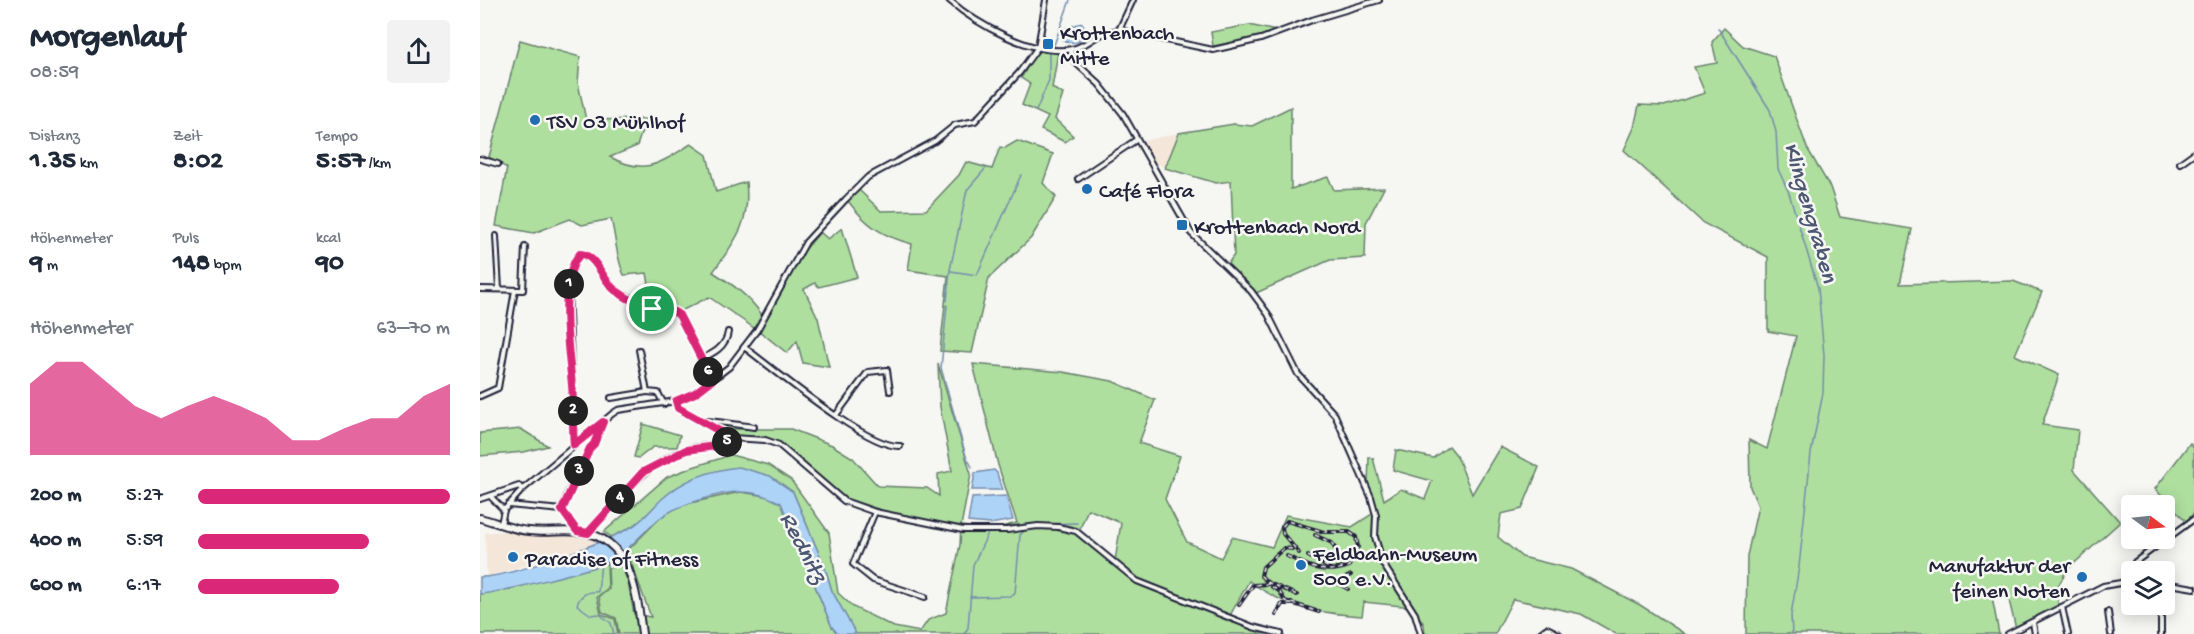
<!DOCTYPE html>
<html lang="de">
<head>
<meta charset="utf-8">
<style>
	:root { --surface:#fff; --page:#f2f2f3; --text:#1f2937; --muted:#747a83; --accent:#db2777 }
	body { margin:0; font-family:"Gochi Hand",sans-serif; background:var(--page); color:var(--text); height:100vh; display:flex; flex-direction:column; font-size:22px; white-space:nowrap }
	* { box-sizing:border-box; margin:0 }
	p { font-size:20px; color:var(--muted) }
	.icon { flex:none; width:33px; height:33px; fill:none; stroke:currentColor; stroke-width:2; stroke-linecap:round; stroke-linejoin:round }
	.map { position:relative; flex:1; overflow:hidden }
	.sheet { display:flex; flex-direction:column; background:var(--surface); width:480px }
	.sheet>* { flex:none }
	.needle { width:39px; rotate:105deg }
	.fabs { position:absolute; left:1641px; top:495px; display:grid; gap:12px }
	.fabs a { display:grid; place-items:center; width:54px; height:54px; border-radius:6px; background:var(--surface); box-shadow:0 3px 15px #0003; font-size:30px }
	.pin { position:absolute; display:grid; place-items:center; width:51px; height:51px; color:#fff; margin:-26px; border:3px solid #fff; border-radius:50%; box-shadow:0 2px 6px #0007 }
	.km { position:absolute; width:30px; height:30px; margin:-15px; border-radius:50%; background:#222; color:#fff; font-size:16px; line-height:30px; text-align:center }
	.round { display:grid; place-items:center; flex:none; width:63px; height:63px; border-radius:6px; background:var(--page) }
	.overview { display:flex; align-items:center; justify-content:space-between; height:102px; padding:0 30px }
	h1 { font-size:33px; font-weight:800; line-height:45px }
	.figures { display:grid; grid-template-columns:repeat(3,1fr); gap:9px; height:102px; padding:6px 30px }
	.figures div { display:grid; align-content:center }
	.figures b { font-size:26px; font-weight:800 }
	.figures small { font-size:16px; font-weight:400 }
	.figures p { font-size:16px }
	.chart { height:168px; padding:12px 30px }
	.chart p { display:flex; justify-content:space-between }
	.chart svg { width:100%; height:108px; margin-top:6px; fill:var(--accent); opacity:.7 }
	ul { padding:0 30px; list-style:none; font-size:20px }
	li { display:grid; grid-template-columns:96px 72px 1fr; align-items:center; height:45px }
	li i { height:15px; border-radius:8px; background:var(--accent) }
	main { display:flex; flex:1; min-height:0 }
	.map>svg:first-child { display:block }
	.built { fill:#f4e6d9 }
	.green { fill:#aedf9f; stroke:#68806d; stroke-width:1.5; fill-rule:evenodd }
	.water { fill:#add3f6; stroke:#758cab; stroke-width:1.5 }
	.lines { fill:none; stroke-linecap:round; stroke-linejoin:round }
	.stream { stroke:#758cab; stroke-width:1.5 }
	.minor-casing { stroke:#22223b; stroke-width:8 }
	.primary-casing { stroke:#22223b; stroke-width:10 }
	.minor { stroke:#f6f6f2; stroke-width:4 }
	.primary { stroke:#f6f6f2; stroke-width:6 }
	.rail-casing { stroke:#22223b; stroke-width:4 }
	.rail { stroke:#f6f6f2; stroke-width:1.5; stroke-dasharray:4.5; stroke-linecap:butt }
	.route-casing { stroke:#fff; stroke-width:12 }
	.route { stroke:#db2777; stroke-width:8 }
	.poi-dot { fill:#1f6fb2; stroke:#f6f6f2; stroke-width:2 }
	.labels { text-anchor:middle; stroke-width:5; stroke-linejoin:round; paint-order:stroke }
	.poi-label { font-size:22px; fill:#22223b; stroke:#f6f6f2; text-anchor:start }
	.water-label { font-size:24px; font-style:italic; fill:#4c5773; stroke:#f6f6f2 }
</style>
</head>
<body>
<main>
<section class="sheet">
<div class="overview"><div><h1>Morgenlauf</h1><p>08:59</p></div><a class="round"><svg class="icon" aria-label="share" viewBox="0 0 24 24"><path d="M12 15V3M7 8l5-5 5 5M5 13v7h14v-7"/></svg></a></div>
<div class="figures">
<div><p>Distanz</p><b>1.35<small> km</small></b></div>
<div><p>Zeit</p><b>8:02</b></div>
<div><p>Tempo</p><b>5:57<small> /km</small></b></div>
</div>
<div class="figures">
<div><p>Höhenmeter</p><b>9<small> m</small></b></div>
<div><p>Puls</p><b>148<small> bpm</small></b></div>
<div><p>kcal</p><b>90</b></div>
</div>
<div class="chart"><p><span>Höhenmeter</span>63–70 m</p>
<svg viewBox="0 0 160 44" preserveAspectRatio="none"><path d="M0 44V15L10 6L20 6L30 15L40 24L50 29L60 24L70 20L80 24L90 29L100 38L110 38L120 33L130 29L140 29L150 20L160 15V44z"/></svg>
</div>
<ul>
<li><b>200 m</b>5:27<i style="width:100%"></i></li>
<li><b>400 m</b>5:59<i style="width:68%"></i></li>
<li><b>600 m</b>6:17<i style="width:56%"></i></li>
</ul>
</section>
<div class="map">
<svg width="1714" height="634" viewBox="0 0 1714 634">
	<rect width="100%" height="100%" fill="#f6f6f2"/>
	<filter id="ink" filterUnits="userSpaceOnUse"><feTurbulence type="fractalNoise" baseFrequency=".0167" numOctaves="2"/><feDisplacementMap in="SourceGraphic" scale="12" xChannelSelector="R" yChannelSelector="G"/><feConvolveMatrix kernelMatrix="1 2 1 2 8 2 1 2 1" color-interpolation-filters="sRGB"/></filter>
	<g filter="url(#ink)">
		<!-- built -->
		<g class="built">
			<polygon points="699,133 685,168 672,160 663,141"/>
			<polygon points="24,531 52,535 98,534 119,543 7,577 5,533"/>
		</g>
		<!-- green -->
		<g class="green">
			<polygon points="769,25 796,31 777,38 733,46 731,32"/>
			<polygon points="1244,28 1263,46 1294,56 1327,148 1350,187 1360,217 1432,229 1420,284 1533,281 1562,292 1535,355 1579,375 1562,425 1598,430 1594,470 1640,522 1588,569 1578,586 1578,606 1536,629 1527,592 1512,597 1519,634 1266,634 1267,556 1278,506 1270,487 1269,440 1287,449 1316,336 1288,331 1288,257 1223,223 1144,150 1154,128 1159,105 1184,106 1225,93 1214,67 1237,63 1232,42"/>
			<path d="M40 40 100 57 98 83 106 120 166 119 157 146 130 157C166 176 180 163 211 144L227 155 236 192 266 182C271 223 255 241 233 272 252 284 269 296 282 315L274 328 229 297 199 312 173 307 167 273 144 275C136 257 136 238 131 219L102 225 90 219 54 233 16 226 27 168 9 157Z"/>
			<polygon points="561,50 578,53 572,88 583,94 575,119 593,136 585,142 561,130 568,117 542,105 550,84 541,78 554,56"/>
			<polygon points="811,107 811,189 848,177 854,190 904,188 886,223 885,258 850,260 776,293 747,265 754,255 751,181 736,183 685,168 699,133 754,124 772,126"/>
			<path d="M537 141 573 154 563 183 576 197 551 238 509 278 492 353 460 351 468 276 428 270 432 244C402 236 387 226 368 201L379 190 401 211 446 210 479 175 486 162 512 169 520 147 525 148Z"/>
			<polygon points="362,228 377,277 339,287 335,283 324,289 338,318 349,367 323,363 317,341 307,353 278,330 324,251 340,232 348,239"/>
			<path d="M458 364 491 474 481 526 513 529 537 523 518 465 493 364 583 372 632 381 675 400 659 443 700 456 685 499 707 542 741 558 752 537 792 547 806 515 872 527 897 511 888 485 889 457 893 458 904 500 921 489 945 499 952 481 913 470 916 450 953 458 969 446 977 456 992 494 1020 447 1059 467 1042 509 1021 514 1018 537 1042 557 1091 569 1160 605 1205 634H1136L1101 614 1033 599 1015 634H945L944 624 932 607 884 602 882 616C837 613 806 608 769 581L747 621 793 634H376L352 591 345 568 313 492 290 476 186 496 159 522 133 538 124 532 187 477 213 467 251 455 288 465 311 480 349 533 358 593 373 607 414 627 440 632 448 620 466 613 480 545 481 526 416 515 365 498 307 448 291 439 253 436 232 425 252 429H311L352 445 373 458 398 486 447 488 459 496 458 474 472 471 460 407ZM608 509 641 523 635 561 650 577 597 536Z"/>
			<polygon points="163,424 200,435 197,447 173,447 159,458 154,457"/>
			<polygon points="41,429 68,446 44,452 0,456 0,433"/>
			<polygon points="1710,443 1714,448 1714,513 1706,521 1675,489"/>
			<polygon points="260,492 287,496 301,503 352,627 358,634 139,634 136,618 122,612 119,597 129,589 128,568 141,565 148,582 154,614 171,617 147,551 181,517 201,505"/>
			<polygon points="127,563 128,588 117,597 121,614 135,619 138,634 0,634 0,594 31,589"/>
		</g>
		<!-- water -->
		<g class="water">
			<path d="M602 23 608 32C603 42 593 45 583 40V29Z"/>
			<path d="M259 467 290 476 313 492 345 568 352 591 376 634H358L352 627 301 503C289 497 275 492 262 492 242 491 195 506 180 518 162 533 149 551 128 562 114 569 15 594 0 594V577C31 577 130 541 156 524 166 517 174 506 183 498 204 479 231 470 259 467Z"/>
			<polygon points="514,470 517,473 522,490 492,490 495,473"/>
			<polygon points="526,496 533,520 510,524 488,522 492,498"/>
		</g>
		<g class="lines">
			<!-- stream -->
			<g class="stream">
				<polyline points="1238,28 1290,110 1296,132 1298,169 1309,193 1338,288 1344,355 1343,393 1331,453 1319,567 1311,615 1312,634"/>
				<polyline points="574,45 590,0"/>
				<polyline points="556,111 569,80 569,52"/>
				<polyline points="471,271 497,275 541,175"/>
				<polyline points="467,301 470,270 487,190 506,168"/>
				<polyline points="467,305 461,368 486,456 492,467"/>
				<polyline points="560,524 597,523"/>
				<path d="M121 563 118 592C108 591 100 595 97 605L111 615 119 614 131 623 134 634"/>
				<polyline points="490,597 530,596 535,593 540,535 546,529"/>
				<polyline points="484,634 488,628 493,565 508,533"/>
			</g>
			<defs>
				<g id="minor">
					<path d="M469 0C496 24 554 57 592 49 610 45 614 33 639 30L733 50 781 39 832 20 899 0"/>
					<polyline points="639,30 653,0"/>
					<polyline points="590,50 596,63 619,84 643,114 711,233 771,291 788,314 818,374 855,415 891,497 896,515 895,537 903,564 935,614 941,634"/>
					<polyline points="0,159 18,164"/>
					<polyline points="1700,163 1714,153"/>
					<polyline points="598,179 656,140"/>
					<polyline points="16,236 19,289"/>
					<polyline points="0,289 43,290 45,247"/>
					<path d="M264 347C294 369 387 448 420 446"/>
					<polyline points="159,350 167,392 178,393 184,404"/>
					<path d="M220 359C233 354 246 347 248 332"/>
					<polyline points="0,396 18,388 35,290"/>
					<polyline points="131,398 167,392"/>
					<polyline points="196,401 198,408 252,438 285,440 299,445 364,501 395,512 483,530 527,530 558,526 578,527 596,531 657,581 773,627 801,634"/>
					<polyline points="356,415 388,372 407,370 410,391"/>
					<path d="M224 421C228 420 265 426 274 427"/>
					<polyline points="94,444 88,288 95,260 101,254 112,259 132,287 142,294 177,310 189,310 199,315 232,380"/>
					<polyline points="11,497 24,510"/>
					<polyline points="0,499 39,486 42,490"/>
					<polyline points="28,505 82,510"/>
					<polyline points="82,510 87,495 123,422"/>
					<polyline points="82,510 97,531"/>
					<polyline points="395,512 373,564 393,580 445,597"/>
					<polyline points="21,524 24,510 42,490 132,414 138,410 196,401 215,393 249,367 277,330 326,242 366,199 388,177 455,141 475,125 495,121 539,73 558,47 566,0"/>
					<path d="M108 533C140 500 159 467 205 450 222 444 238 449 252 438"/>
					<polyline points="1652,572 1655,562 1714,519"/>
					<polyline points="1684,583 1714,588"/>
					<polyline points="1681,604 1681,634"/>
					<polyline points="1582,607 1588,634"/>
					<polyline points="1628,612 1631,634"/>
					<polyline points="1553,623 1555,634"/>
					<polyline points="1059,634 1067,628 1079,634"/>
					<polyline points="1528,634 1623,586 1652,581"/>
				</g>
				<path id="primary" d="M0 518C16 522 33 530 49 531 66 533 84 530 101 532 151 538 157 594 162 634"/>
			</defs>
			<!-- minor casing -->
			<use href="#minor" class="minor-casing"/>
			<!-- primary casing -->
			<use href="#primary" class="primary-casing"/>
			<!-- minor -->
			<use href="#minor" class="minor"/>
			<!-- primary -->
			<use href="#primary" class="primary"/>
			<defs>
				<g id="rail">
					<polyline points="835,535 852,543 860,558"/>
					<polyline points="812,549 804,548 783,567 781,576 787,582 817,595"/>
					<path d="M807 556C829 567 844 575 869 566L878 547 876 537 869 532H844L807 521 802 527 803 534 819 553"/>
					<polyline points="828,556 851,569"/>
					<polyline points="865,578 871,575"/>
					<polyline points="856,582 868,589"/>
					<polyline points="792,587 799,591 805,601 839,612"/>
					<polyline points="759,605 773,585 791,584"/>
					<polyline points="796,615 802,604 812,604"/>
				</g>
			</defs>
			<!-- rail casing -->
			<use href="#rail" class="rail-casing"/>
			<!-- rail -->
			<use href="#rail" class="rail"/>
		</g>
	</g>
	<g class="lines" filter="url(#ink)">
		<defs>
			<path id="route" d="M100 254C116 254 123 281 135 290 146 298 164 308 178 311 187 312 191 308 199 315L232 380 215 393 196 401 198 408 252 438 243 445 206 450 163 472 108 533 97 531 82 510 110 448 114 444 123 422 94 445C92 425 94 405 92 385 89 352 77 280 100 254Z"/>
		</defs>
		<!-- route casing -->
		<use href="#route" class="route-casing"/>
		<!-- route -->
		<use href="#route" class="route"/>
	</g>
	<!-- markers -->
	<g class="poi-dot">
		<rect x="562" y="38" width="12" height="12" rx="3"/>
		<circle cx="55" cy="120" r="6"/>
		<circle cx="607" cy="189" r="6"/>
		<rect x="696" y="219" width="12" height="12" rx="3"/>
		<circle cx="33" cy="557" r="6"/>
		<circle cx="821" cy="565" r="6"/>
		<circle cx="1602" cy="577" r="6"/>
	</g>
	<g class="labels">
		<!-- poi labels -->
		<g class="poi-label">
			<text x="580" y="39">Krottenbach<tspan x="580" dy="25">Mitte</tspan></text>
			<text x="67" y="128">TSV 03 Mühlhof</text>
			<text x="619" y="197">Café Flora</text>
			<text x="714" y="233">Krottenbach Nord</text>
			<text x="833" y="560">Feldbahn-Museum<tspan x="833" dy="25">500 e.V.</tspan></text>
			<text x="45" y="565">Paradise of Fitness</text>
			<text x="1590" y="572" text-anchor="end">Manufaktur der<tspan x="1590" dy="25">feinen Noten</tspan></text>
		</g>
		<!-- water labels -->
		<g class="water-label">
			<text transform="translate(1332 212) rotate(74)" y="8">Klingengraben</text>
			<text transform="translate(325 547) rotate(63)" y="8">Rednitz</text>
		</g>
	</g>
</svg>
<div class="fabs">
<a><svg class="needle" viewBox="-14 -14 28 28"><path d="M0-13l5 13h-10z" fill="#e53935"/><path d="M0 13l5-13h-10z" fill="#747a83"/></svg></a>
<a><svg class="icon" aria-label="layers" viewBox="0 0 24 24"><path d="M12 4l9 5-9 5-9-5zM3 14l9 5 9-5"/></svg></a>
</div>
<div class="pin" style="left:172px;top:309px;background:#1e9e55"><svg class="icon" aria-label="arrive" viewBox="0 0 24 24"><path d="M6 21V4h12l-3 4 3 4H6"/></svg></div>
<b class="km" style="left:89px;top:284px">1</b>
<b class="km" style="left:93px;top:411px">2</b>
<b class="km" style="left:99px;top:471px">3</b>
<b class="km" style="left:140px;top:499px">4</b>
<b class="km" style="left:247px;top:442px">5</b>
<b class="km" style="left:228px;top:372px">6</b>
</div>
</main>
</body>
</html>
